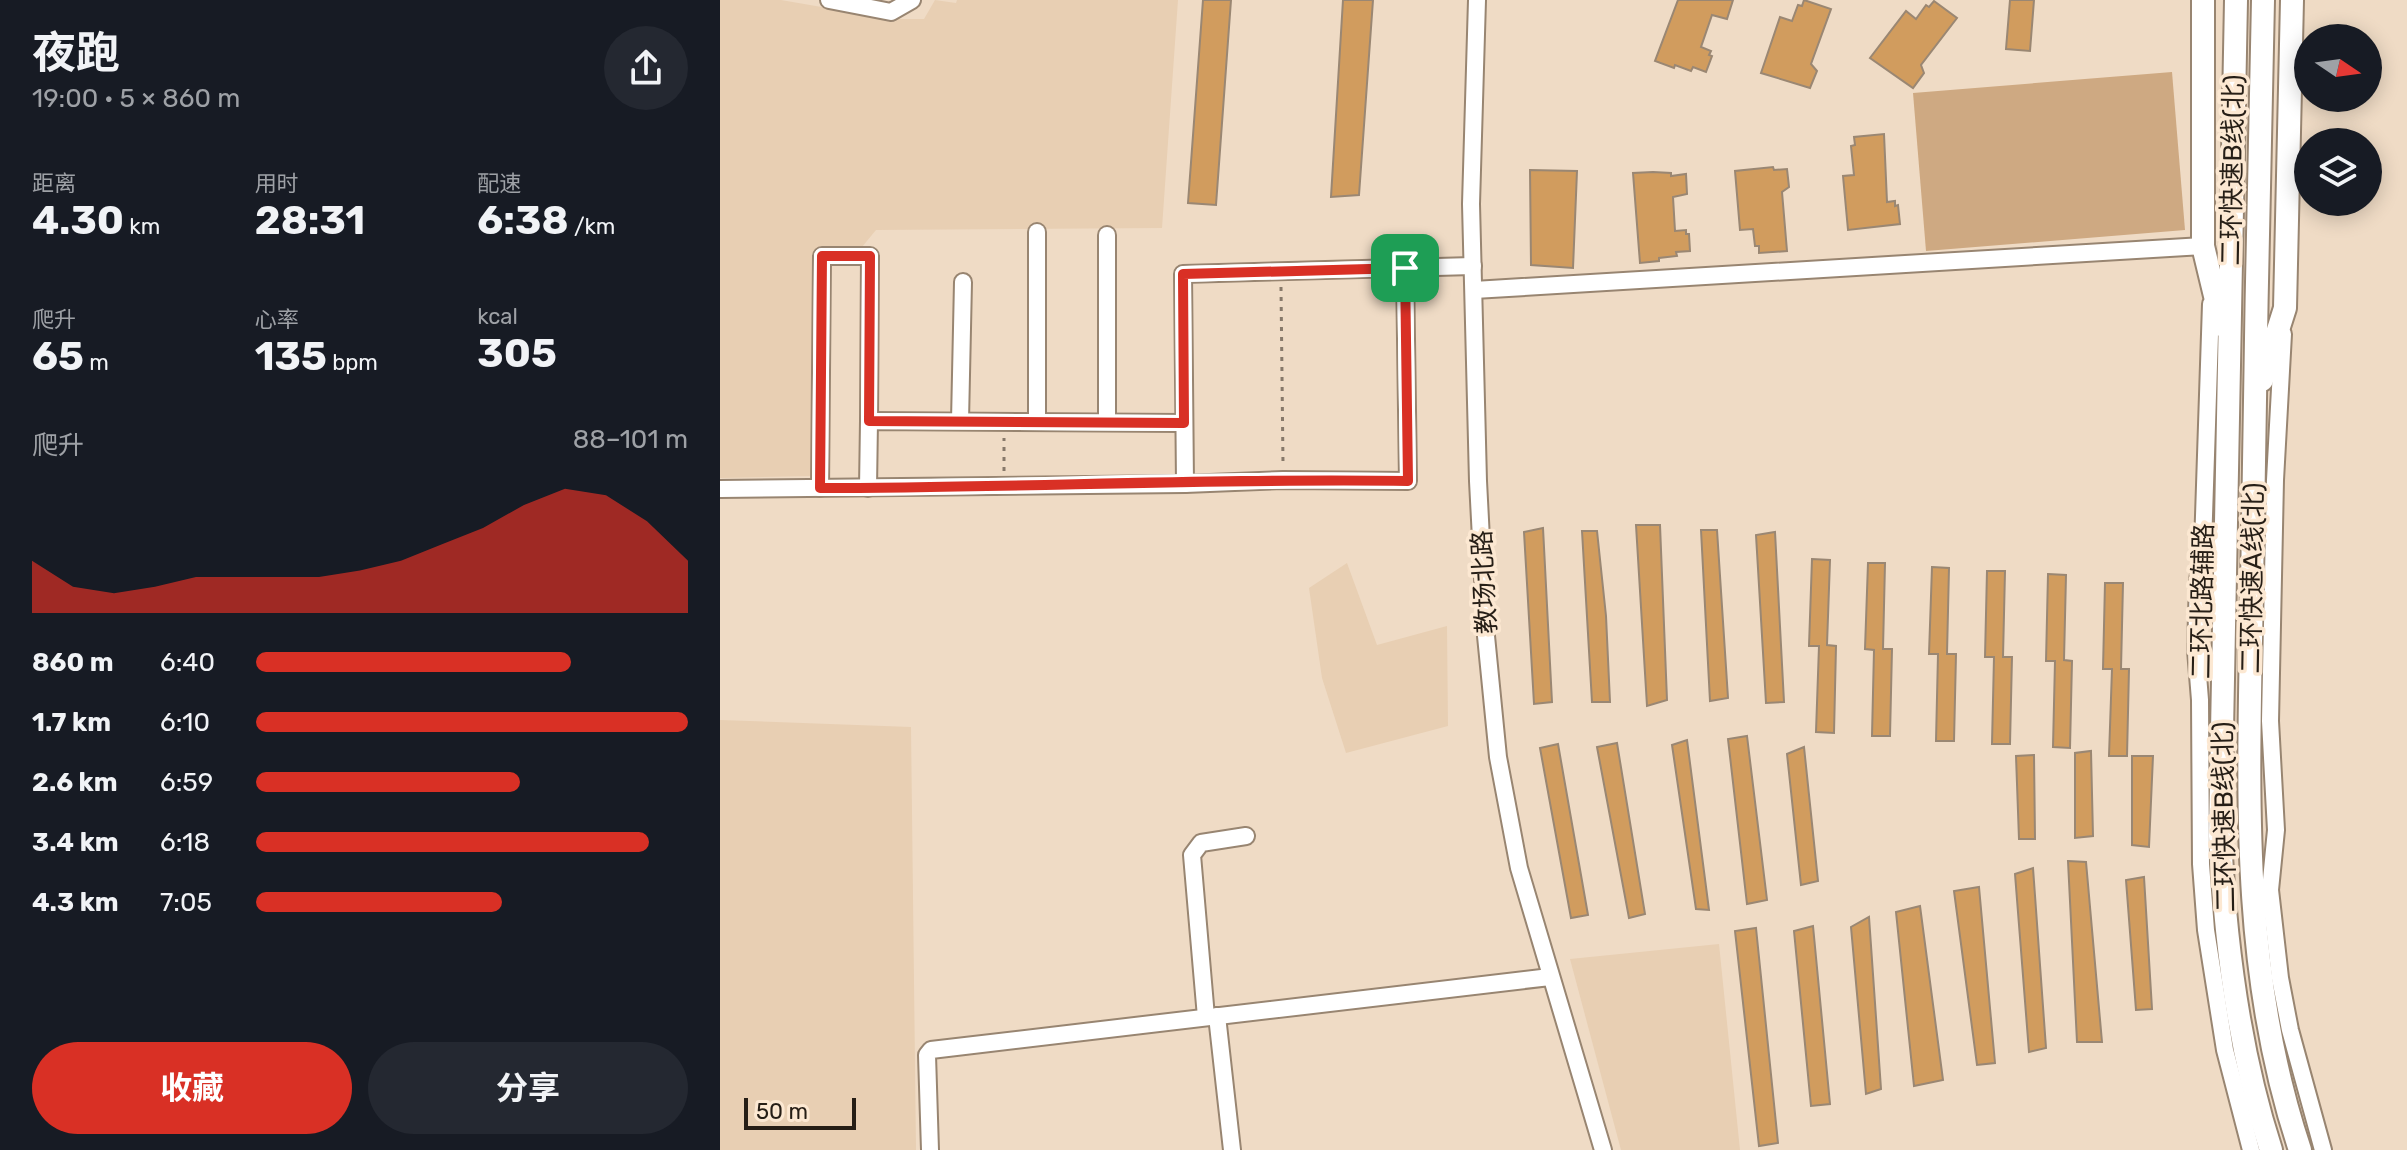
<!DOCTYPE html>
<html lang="zh">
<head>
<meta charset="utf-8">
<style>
	:root { --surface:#171b24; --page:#242831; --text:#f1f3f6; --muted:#9ea1a6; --accent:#d93025 }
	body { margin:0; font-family:Rubik,"Noto Sans SC",sans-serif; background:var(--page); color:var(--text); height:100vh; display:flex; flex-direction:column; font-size:30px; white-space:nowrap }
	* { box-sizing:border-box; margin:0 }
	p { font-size:26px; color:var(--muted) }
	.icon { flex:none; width:44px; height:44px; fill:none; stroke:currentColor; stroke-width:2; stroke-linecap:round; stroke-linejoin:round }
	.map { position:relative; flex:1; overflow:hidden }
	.panel { display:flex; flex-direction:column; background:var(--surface); width:720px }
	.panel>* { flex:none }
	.needle { width:52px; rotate:103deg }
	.buttons { position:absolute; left:1574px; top:24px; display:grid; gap:16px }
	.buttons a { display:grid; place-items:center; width:88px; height:88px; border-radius:50%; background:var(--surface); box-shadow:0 4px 20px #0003; font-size:40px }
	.scale { position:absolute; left:24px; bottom:20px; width:112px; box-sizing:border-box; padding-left:8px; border:4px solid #261e16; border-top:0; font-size:22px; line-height:28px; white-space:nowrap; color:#261e16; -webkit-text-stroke:6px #fce8d2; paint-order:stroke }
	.pin { position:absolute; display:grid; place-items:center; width:68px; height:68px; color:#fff; margin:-34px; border-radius:16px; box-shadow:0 4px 12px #0006 }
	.round { display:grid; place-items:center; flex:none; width:84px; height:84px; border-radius:42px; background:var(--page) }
	.summary { display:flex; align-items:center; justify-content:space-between; height:136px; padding:0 32px }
	h1 { font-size:44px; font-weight:700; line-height:60px }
	.figures { display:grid; grid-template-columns:repeat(3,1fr); gap:12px; height:136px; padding:8px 32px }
	.figures div { display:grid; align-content:center }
	.figures b { font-size:40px; font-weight:700 }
	.figures small { font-size:22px; font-weight:400 }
	.figures p { font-size:22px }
	.chart { height:224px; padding:16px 32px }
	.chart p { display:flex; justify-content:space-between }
	.chart svg { width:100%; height:144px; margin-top:8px; fill:var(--accent); opacity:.7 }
	.button { display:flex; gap:16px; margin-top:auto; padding:16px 32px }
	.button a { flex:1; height:92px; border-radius:48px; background:var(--accent); color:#fff; font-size:32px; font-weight:700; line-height:92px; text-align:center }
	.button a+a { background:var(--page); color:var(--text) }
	ul { padding:0 32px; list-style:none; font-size:26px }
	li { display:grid; grid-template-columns:128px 96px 1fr; align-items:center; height:60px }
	li i { height:20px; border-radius:10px; background:var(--accent) }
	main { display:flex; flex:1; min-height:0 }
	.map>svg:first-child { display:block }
	.built { fill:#e8cfb3 }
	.green { fill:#cea982 }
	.building { fill:#d19c5e; stroke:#9a8773; stroke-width:2 }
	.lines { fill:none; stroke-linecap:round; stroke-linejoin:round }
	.minor-casing { stroke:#988571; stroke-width:20 }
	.highway-casing { stroke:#988571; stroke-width:26 }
	.path { stroke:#87796a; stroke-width:3; stroke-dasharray:4 6; stroke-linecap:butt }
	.minor { stroke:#fff; stroke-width:16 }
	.highway { stroke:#fff; stroke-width:22 }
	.route-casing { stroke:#fff; stroke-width:16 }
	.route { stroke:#d93025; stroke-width:10 }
	.labels { text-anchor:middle; stroke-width:7; stroke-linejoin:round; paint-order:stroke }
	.street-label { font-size:26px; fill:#261e16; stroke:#fce8d2 }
</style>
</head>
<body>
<main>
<section class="panel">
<div class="summary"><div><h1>夜跑</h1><p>19:00 · 5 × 860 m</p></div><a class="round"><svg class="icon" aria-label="share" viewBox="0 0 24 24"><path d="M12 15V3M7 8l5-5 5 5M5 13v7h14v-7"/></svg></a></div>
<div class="figures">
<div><p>距离</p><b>4.30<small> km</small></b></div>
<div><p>用时</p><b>28:31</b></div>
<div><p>配速</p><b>6:38<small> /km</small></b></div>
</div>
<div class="figures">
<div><p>爬升</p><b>65<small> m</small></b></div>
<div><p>心率</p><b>135<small> bpm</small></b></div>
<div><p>kcal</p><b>305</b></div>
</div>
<div class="chart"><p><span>爬升</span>88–101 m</p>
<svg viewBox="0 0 160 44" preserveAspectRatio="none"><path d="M0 44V28L10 36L20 38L30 36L40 33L50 33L60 33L70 33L80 31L90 28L100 23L110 18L120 11L130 6L140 8L150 16L160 28V44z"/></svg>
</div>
<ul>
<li><b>860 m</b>6:40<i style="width:73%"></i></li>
<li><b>1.7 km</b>6:10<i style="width:100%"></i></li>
<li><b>2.6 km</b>6:59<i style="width:61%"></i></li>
<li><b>3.4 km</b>6:18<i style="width:91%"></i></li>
<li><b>4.3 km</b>7:05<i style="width:57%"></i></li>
</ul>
<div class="button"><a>收藏</a><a>分享</a></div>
</section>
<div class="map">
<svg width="1687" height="1150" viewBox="0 0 1687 1150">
	<rect width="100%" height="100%" fill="#efdbc5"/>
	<!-- built -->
	<g class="built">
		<polygon points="0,0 61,0 171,19 204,19 215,0 236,3 237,0 458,0 442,228 156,230 142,247 99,252 93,476 0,478"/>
		<polygon points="627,563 657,645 727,626 728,726 626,753 602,678 589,588"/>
		<polygon points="0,720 191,727 196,1150 0,1150"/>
		<polygon points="999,944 1020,1150 901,1150 850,959"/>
	</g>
	<!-- green -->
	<polygon class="green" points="1452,72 1465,230 1206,251 1193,93"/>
	<!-- building -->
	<g class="building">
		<polygon points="483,0 511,0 496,205 468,203"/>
		<polygon points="623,0 653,0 639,195 611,197"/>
		<polygon points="958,0 1013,0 1007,19 992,15 981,47 991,51 989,55 992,56 986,72 973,67 971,71 955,65 954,68 935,61"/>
		<polygon points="1084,0 1111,9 1091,64 1097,71 1090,88 1041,73 1060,17 1072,21 1078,5 1082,6"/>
		<polygon points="1290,0 1314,0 1310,51 1286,49"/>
		<polygon points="1214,1 1237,18 1201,65 1204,73 1193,88 1150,58 1186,11 1196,19 1206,5 1209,7"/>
		<polygon points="1164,134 1167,202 1175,201 1175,206 1178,205 1180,224 1128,230 1123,176 1134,175 1131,146 1135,145 1134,137"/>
		<polygon points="1053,167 1054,170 1067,169 1069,187 1062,192 1067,251 1039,253 1039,246 1035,246 1033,229 1020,230 1015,171"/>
		<polygon points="810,170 857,171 853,268 811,265"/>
		<polygon points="933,172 951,173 951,176 966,174 967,194 953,197 955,231 966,230 966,234 969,234 970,251 956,252 957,256 939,258 939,261 920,263 913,173"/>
		<polygon points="916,525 940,525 947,700 927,706"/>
		<polygon points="823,528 832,702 814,704 804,532"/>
		<polygon points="981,530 997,530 1008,698 990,701"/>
		<polygon points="862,531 877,531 886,616 890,702 872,702"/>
		<polygon points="1055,532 1064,702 1046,703 1036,535"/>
		<polygon points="1092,559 1110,560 1107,645 1116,646 1114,733 1096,732 1099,646 1089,646"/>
		<polygon points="1148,563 1165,563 1163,649 1172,649 1170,736 1152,736 1154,650 1145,649"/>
		<polygon points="1212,567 1229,568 1227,654 1236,654 1234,741 1216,741 1218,654 1209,654"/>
		<polygon points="1267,571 1285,571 1283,657 1292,657 1290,744 1272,744 1274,657 1265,657"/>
		<polygon points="1328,574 1346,575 1344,660 1352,661 1350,748 1333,747 1335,661 1326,661"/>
		<polygon points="1385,583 1403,583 1401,669 1409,669 1407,756 1389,756 1392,669 1383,669"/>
		<polygon points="1027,736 1047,900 1027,904 1008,739"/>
		<polygon points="967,740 989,910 976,909 952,745"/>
		<polygon points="897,743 925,914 909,918 877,747"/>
		<polygon points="838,744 868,915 851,918 820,748"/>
		<polygon points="1084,747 1098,881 1081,885 1067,754"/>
		<polygon points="1371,751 1373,836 1355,838 1355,753"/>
		<polygon points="1314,755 1315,839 1299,839 1296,756"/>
		<polygon points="1412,756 1433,756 1429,847 1412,845"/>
		<polygon points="1348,861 1366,862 1382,1042 1357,1042"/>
		<polygon points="1313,868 1326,1048 1309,1052 1295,874"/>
		<polygon points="1424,877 1432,1009 1416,1010 1406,880"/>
		<polygon points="1259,887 1275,1063 1257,1065 1234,891"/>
		<polygon points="1200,906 1223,1080 1194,1086 1176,912"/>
		<polygon points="1149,917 1161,1089 1146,1094 1131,927"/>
		<polygon points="1093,926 1110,1104 1091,1106 1074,931"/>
		<polygon points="1036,928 1058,1143 1039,1146 1015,931"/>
	</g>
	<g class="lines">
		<defs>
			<g id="minor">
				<polyline points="109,0 171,12 192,0"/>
				<polyline points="757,0 751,204 758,481 766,636 778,757 799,868 883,1150"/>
				<polyline points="317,232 317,421"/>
				<polyline points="754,290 1483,246"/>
				<polyline points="1491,304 1483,546 1478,581 1476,650 1480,700 1481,864 1486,930 1505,1050 1531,1150"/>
				<polyline points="1563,334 1555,480 1550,721 1556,830 1550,890 1560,978 1570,1030 1603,1150"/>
				<polyline points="240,421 243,282"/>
				<polyline points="387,422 387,235"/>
				<polyline points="465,484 563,480 688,481 685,268"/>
				<polyline points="100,488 102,256 150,256 149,421"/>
				<polyline points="148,488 149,421 464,423"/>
				<polyline points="0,489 465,484 463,274 753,266"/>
				<polyline points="497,1016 512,1150"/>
				<polyline points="486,1017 472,855 481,843 526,836"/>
				<polyline points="210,1150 207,1055 211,1050 830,977"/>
			</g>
			<g id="highway">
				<polyline points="1483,0 1483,246 1502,325"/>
				<path d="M1516 0 1500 836C1505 942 1518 1049 1551 1150"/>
				<path d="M1543 0C1539 196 1534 391 1532 587 1529 778 1518 965 1580 1150"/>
				<polyline points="1542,380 1565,308 1572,0"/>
			</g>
		</defs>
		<!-- minor casing -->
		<use href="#minor" class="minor-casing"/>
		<!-- highway casing -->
		<use href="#highway" class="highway-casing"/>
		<!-- path -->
		<g class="path">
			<polyline points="561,287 563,464"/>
			<polyline points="284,471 284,438"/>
		</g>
		<!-- minor -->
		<use href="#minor" class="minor"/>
		<!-- highway -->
		<use href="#highway" class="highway"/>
	</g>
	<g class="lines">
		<defs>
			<path id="route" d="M102 256H150L149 421 464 423 463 274 685 268 688 481C492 478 296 488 100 488Z"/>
		</defs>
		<!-- route casing -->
		<use href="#route" class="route-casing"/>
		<!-- route -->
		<use href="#route" class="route"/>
	</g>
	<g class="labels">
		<!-- street labels -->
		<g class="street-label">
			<text transform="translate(1512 170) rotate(-89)" y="9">二环快速B线(北)</text>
			<text transform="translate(1532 578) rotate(-89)" y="9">二环快速A线(北)</text>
			<text transform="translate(764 582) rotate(-93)" y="9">教场北路</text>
			<text transform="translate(1482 601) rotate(-89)" y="9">二环北路辅路</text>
			<text transform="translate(1504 817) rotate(-91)" y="9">二环快速B线(北)</text>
		</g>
	</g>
</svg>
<div class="buttons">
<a><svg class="needle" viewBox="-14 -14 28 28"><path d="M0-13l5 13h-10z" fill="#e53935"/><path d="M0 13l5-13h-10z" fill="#9ea1a6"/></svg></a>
<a><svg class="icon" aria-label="layers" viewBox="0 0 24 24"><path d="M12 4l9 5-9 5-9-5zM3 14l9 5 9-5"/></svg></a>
</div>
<div class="scale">50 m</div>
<div class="pin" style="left:685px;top:268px;background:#1e9e55"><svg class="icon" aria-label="arrive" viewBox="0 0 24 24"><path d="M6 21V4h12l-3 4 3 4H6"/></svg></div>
</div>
</main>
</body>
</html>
